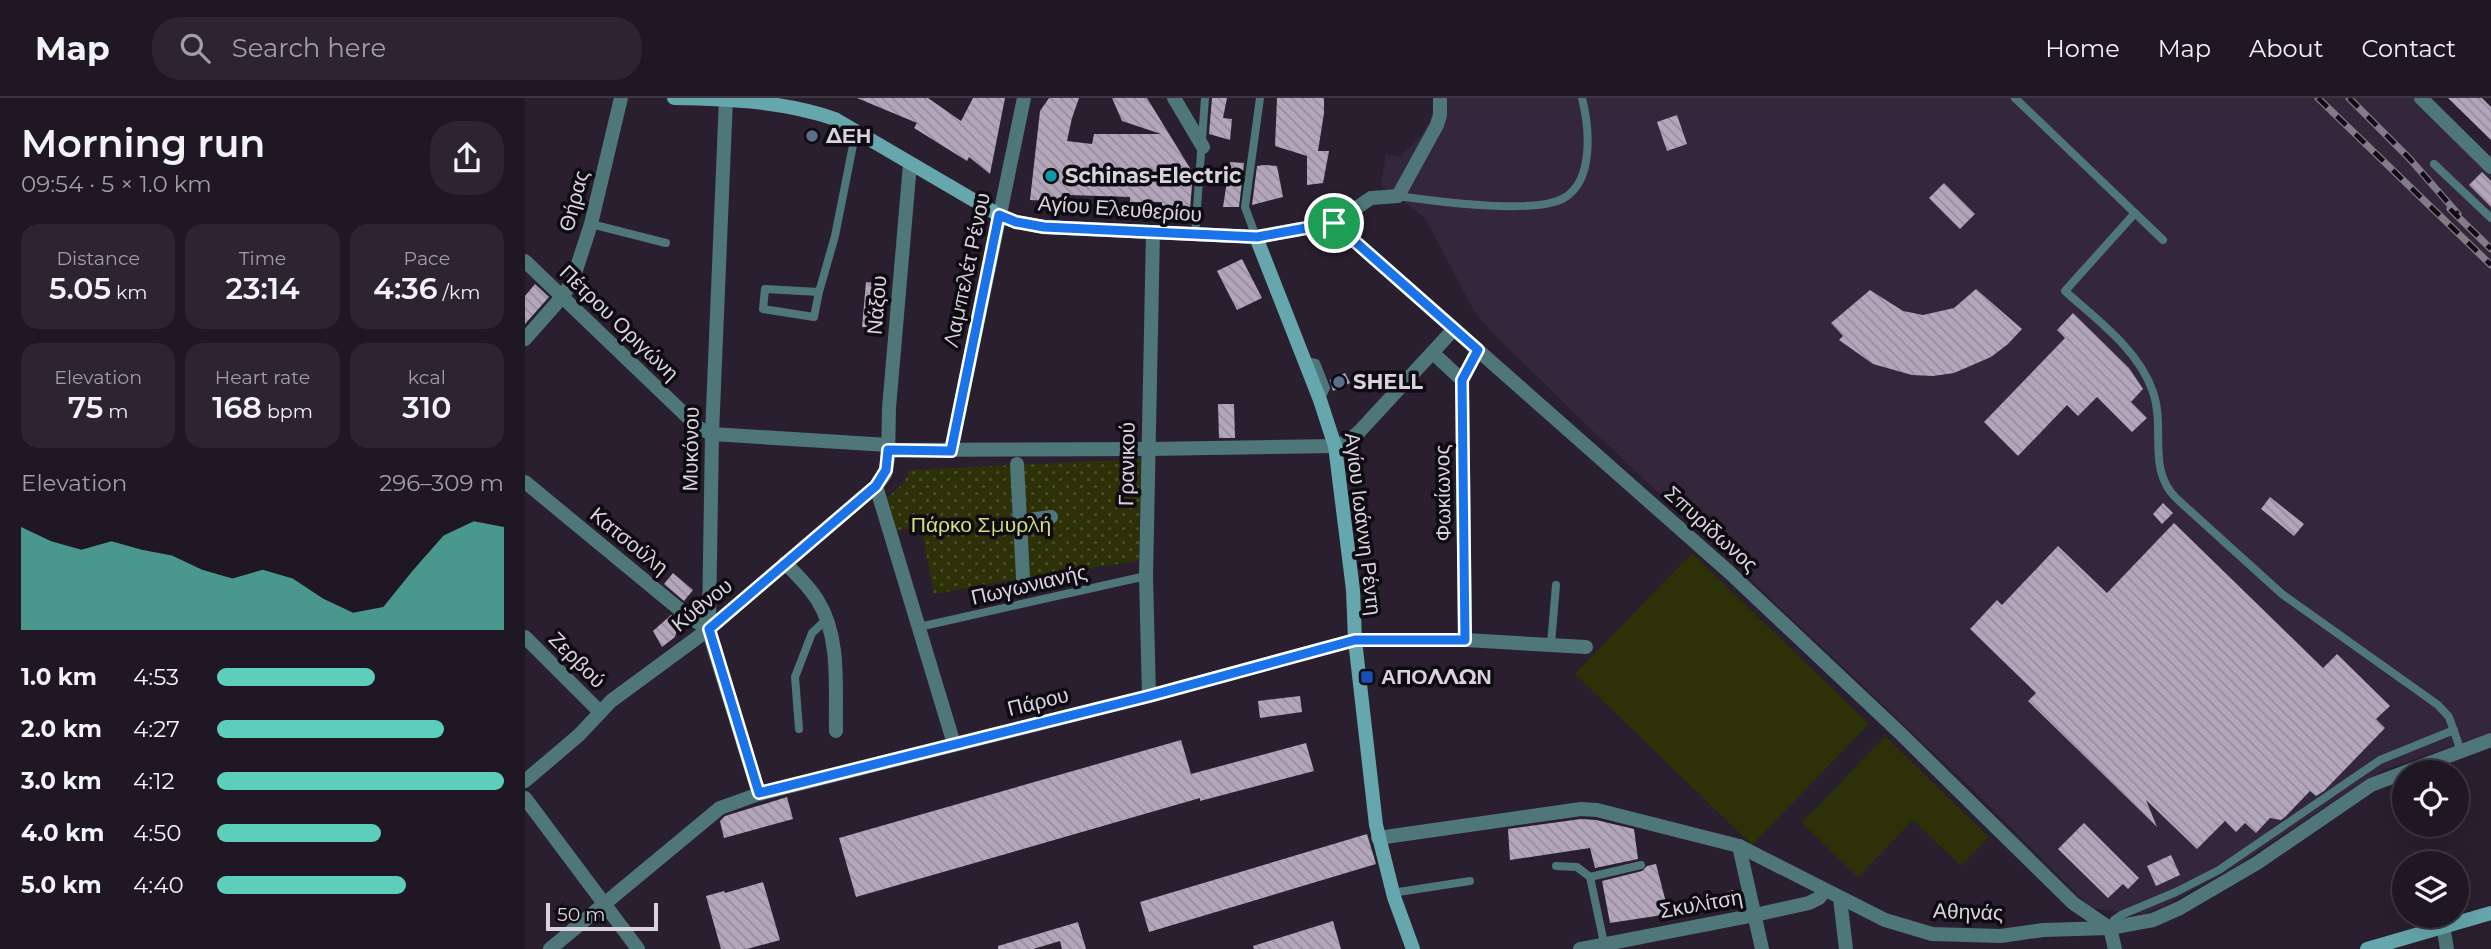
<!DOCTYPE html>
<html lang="en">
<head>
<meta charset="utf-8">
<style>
	:root { --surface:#1f1723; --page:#2c2430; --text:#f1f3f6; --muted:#a19fa6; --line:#3c3641; --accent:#5ccebb }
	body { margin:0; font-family:Montserrat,sans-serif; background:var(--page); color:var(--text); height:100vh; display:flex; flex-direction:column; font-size:26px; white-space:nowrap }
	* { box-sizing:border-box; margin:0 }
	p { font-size:23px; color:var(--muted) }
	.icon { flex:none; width:38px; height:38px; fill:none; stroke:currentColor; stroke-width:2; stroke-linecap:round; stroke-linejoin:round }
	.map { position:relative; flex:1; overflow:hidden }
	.panel { display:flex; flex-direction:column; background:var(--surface); width:525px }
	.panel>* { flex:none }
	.controls { position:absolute; left:1867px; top:662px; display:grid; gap:14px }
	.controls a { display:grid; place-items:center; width:77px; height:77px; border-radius:50%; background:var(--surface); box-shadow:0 7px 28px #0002,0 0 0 2px var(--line); font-size:35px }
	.scale { position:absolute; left:21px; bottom:18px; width:112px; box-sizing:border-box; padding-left:7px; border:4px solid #d9d3dd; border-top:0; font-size:19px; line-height:24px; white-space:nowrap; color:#d9d3dd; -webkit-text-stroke:5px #0f0b12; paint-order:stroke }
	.pin { position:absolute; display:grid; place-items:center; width:60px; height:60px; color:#fff; margin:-30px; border:4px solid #fff; border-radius:50%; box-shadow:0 2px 7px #0007 }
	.round { display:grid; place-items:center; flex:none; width:74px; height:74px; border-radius:28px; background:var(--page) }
	.summary { display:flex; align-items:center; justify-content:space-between; height:119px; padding:0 21px }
	h1 { font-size:38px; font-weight:600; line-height:52px }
	.metrics { display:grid; grid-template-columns:repeat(3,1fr); gap:10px; height:119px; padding:7px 21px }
	.metrics div { display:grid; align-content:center; border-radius:18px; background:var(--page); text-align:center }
	.metrics b { font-size:30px; font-weight:600 }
	.metrics small { font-size:19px; font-weight:400 }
	.metrics p { font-size:19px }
	.chart { height:196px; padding:14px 21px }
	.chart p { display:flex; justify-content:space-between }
	.chart svg { width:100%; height:126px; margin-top:7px; fill:var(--accent); opacity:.7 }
	ul { padding:0 21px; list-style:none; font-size:23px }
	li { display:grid; grid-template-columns:112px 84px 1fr; align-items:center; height:52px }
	li i { height:18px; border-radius:9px; background:var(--accent) }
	header { display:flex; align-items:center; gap:42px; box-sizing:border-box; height:98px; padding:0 35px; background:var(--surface); border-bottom:2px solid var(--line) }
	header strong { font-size:33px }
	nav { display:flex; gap:38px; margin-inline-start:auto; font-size:24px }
	.search { width:490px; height:63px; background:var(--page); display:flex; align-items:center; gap:18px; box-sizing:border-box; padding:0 24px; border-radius:28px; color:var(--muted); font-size:26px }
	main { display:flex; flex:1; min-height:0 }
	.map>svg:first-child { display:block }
	.built { fill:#34273c }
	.park { fill:url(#park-dots) }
	.pitch { fill:#2c3107 }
	.building { fill:url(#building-back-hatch) }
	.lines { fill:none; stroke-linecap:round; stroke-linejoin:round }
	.lane { stroke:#4f777a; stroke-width:8 }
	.street { stroke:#4f777a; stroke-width:14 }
	.secondary { stroke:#65a7ac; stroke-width:14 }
	.rail-casing { stroke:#837b88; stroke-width:7 }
	.rail { stroke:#0f0b12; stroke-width:4.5; stroke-dasharray:13; stroke-linecap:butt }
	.route-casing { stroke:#fff; stroke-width:14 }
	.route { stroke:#1a73e8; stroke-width:9 }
	.service-dot { fill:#5c6f8a; stroke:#0f0b12; stroke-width:2.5 }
	.culture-dot { fill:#0f9aa8; stroke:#0f0b12; stroke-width:2.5 }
	.transit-dot { fill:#1a4fb4; stroke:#0f0b12; stroke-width:2.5 }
	.labels { text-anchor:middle; stroke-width:7; stroke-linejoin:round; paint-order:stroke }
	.poi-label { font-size:21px; font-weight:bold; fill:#d9d3dd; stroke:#0f0b12; text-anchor:start }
	.street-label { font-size:21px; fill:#d9d3dd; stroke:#0f0b12 }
	.park-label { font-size:21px; fill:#d3e17a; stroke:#0f0b12 }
</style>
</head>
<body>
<header>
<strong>Map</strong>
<div class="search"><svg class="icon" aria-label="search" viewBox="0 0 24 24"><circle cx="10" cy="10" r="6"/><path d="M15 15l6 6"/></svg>Search here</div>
<nav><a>Home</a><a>Map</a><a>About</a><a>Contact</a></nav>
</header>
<main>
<section class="panel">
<div class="summary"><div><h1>Morning run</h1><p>09:54 · 5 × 1.0 km</p></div><a class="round"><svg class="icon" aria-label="share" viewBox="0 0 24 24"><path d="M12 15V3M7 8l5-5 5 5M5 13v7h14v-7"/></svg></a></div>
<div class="metrics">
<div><p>Distance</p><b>5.05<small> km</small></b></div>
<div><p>Time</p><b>23:14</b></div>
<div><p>Pace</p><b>4:36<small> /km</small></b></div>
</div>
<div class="metrics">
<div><p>Elevation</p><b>75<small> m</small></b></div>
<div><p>Heart rate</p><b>168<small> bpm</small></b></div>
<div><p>kcal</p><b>310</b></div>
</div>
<div class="chart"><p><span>Elevation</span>296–309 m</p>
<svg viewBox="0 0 160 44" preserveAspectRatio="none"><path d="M0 44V8L10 13L20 16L30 13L40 16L50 18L60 23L70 26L80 23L90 26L100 33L110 38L120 36L130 23L140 11L150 6L160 8V44z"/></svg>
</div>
<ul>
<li><b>1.0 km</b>4:53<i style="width:55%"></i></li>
<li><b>2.0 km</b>4:27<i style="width:79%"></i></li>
<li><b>3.0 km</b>4:12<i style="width:100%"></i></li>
<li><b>4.0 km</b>4:50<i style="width:57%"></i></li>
<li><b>5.0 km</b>4:40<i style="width:66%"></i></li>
</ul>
</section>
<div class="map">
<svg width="1966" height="851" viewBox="0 0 1966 851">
	<defs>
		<pattern id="park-dots" width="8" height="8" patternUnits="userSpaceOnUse" patternTransform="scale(1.75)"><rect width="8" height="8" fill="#2c3107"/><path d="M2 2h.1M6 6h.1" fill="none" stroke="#4a4e2b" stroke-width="1.8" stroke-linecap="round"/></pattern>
		<pattern id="building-back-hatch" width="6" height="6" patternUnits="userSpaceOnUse" patternTransform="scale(1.75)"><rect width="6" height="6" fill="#b3a6bb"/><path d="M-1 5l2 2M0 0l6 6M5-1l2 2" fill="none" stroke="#968c9d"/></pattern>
	</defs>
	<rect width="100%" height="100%" fill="#291f2f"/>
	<!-- built -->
	<polygon class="built" points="909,0 1888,0 1966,77 1966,635 1861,671 1842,681 1705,772 1640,807 1619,816 1566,810 1448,692 1047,313 964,231 948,211 900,120 856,87 861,56 875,59 897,37 906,20"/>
	<!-- park -->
	<polygon class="park" points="616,361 614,463 498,480 409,496 396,430 371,432 362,400 379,385 384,372"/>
	<!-- pitch -->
	<g class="pitch">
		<polygon points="1167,455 1344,626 1227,747 1050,576"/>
		<polygon points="1360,638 1464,739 1436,768 1388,722 1333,779 1277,725"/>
	</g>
	<!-- building -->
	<g class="building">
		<polygon points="332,0 403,0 436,23 448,0 480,0 465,76 444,59 442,63 389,30 392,25"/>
		<polygon points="524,0 554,0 547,20 542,43 567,46 569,36 636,36 597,23 587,0 622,0 668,75 665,111 637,109 637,104 605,104 605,99 545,97 546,104 505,102 515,13"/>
		<polygon points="687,0 702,0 698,20 707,21 705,42 684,36"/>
		<polygon points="752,0 799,0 799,15 793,53 804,53 798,85 782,87 782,58 750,48"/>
		<polygon points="1923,0 1957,0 1966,9 1966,42"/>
		<polygon points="1152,17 1162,46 1142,53 1132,24"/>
		<polygon points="705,64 719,65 714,109 698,109"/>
		<polygon points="739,67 752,68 758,99 727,107 732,68"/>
		<polygon points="1957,74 1966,83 1966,109 1944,87"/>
		<polygon points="1419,85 1450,116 1435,131 1404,100"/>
		<polygon points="717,161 737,200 712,212 692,173"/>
		<polygon points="341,184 360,186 356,230 337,229"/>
		<polygon points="10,186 24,199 0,226 0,198"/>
		<polygon points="1451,191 1497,231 1483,246 1466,259 1429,275 1408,278 1387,277 1348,266 1314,242 1318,238 1306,225 1345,192 1378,213 1398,217 1429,210"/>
		<polygon points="1548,215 1604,270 1618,291 1606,304 1622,320 1607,334 1572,299 1553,318 1542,307 1493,358 1459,324 1540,240 1532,232"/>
		<polygon points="820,275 825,285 808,293 805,282"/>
		<polygon points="693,306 709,306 710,340 694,340"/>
		<polygon points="1745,399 1779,426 1769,438 1736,411"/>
		<polygon points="1638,405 1648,415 1637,426 1628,416"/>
		<polygon points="1649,425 1798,570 1812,556 1865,608 1851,621 1860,630 1799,693 1791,698 1785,693 1760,719 1756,722 1745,720 1731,735 1720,725 1711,734 1700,723 1672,751 1621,702 1632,729 1503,603 1511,595 1445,531 1472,502 1477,507 1533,448 1582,495"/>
		<polygon points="148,475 168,492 159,503 139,486"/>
		<polygon points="146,517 151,521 152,531 150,539 137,549 128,533"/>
		<polygon points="775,598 777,614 735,620 733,603"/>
		<polygon points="656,642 666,676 781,645 789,673 675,703 675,700 331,799 314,740"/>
		<polygon points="262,699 268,721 199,740 195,723 200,718"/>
		<polygon points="1056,721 1071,722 1109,731 1113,761 1070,770 1065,750 985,762 983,731"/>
		<polygon points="1559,725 1614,780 1603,791 1598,786 1583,800 1533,751"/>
		<polygon points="842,736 851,766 624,834 615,804"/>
		<polygon points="1646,757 1655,777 1631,788 1622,768"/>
		<polygon points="1131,766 1144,816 1085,825 1077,783 1117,773 1122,768"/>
		<polygon points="238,784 255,842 222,851 196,851 181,798 199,793 200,795"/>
		<polygon points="1208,792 1212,808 1199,812 1195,796"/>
		<polygon points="808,823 816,851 729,851 728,848"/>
		<polygon points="553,824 561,851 537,851 535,843 508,851 473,851 473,848"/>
	</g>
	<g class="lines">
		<!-- lane -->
		<g class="lane">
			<polyline points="1490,0 1638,142"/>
			<polyline points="1909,66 1966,120"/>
			<path d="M873 98C908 103 1010 117 1039 100 1070 82 1064 28 1057 0"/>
			<path d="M1610 115 1540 193C1572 222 1614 252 1628 294 1641 331 1621 371 1652 401L1757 496 1913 607 1924 619 1936 653"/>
			<polyline points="66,126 141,145"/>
			<polyline points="670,137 680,0"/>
			<polyline points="731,139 720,109 735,0"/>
			<polyline points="294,194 289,219 238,211 240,191 294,194 310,138 331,32"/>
			<polyline points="780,263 791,265 801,290 795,302"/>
			<polyline points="394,529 621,478"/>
			<polyline points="1026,546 1031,487"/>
			<polyline points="274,631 270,579 287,535 302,521"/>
			<polyline points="1031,768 1052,769 1065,779"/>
			<polyline points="867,795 945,783"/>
			<polyline points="1585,829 1589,822 1596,817 1651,794 1694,772 1855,662 1929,632"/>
			<polyline points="1079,845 1065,779 1116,767"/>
		</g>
		<!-- street -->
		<g class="street">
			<polyline points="201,0 187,336 184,523 185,538 234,696"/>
			<polyline points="649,0 678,49"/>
			<polyline points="1896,0 1966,69"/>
			<polyline points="809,125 1204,474 1375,635 1548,805 1583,829"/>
			<polyline points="731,139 809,125 846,100 873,98 912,27 915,17 915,0"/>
			<polyline points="0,163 174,330 187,336 363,347"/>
			<polyline points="0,241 37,199 45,187 51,172 66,126 96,0"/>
			<polyline points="908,255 937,282"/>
			<polyline points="364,352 624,351 810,348 823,343 834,334 929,231"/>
			<polyline points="426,353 499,0"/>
			<polyline points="492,366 498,480"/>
			<polyline points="0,384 165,520 184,531"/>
			<polyline points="351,388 429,646"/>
			<polyline points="496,423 526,419"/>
			<path d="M260 465C272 477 284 488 293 503 316 540 310 591 311 633"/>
			<polyline points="0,539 75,614"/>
			<polyline points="940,542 937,282 953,252"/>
			<polyline points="624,598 621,478 628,134"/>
			<polyline points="0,683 54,637 86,603 184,531 351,388 360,376 363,361 364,310 385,66"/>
			<polyline points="0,700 113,851"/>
			<polyline points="853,740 1056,711 1072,712 1214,748 1360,822 1407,836 1476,838 1518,832 1585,830 1628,822 1655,810 1732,765 1846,687 1966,642"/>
			<polyline points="1214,748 1237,851"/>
			<polyline points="1315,800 1321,851"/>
			<polyline points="1918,828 1922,851"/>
			<polyline points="1585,830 1590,851"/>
			<polyline points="25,851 195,710 234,696 624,598 830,542 940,542 1061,549"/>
			<polyline points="1055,851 1230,817 1284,805 1294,800 1300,793"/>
		</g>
		<!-- secondary -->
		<g class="secondary">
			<path d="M149 0C203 1 259 3 310 21L474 117 491 124 519 129 731 139 795 302 810 348 828 492 830 542 851 727 869 799 888 851"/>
			<polyline points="1842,851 1966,815"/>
		</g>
		<defs>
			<g id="rail">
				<polyline points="1793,0 1966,167"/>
				<polyline points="1824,0 1884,60 1933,116"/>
				<polyline points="1925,111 1966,151"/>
			</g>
		</defs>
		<!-- rail casing -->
		<use href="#rail" class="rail-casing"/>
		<!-- rail -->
		<use href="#rail" class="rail"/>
	</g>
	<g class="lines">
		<defs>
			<polygon id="route" points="474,117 491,124 519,129 732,139 809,125 953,252 937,282 940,542 830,542 624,598 234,695 184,531 351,388 361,372 363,352 426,353"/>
		</defs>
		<!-- route casing -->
		<use href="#route" class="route-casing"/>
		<!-- route -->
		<use href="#route" class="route"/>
	</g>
	<!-- markers -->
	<g class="service-dot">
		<circle cx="287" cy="38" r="7"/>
		<circle cx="814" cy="284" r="7"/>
	</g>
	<circle class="culture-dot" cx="526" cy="78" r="7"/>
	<rect class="transit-dot" x="835" y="572" width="14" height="14" rx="3.5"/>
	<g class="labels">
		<!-- poi labels -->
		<g class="poi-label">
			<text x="301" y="45">ΔΕΗ</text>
			<text x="540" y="85">Schinas-Electric</text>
			<text x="828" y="291">SHELL</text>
			<text x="856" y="586">ΑΠΟΛΛΩΝ</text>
		</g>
		<!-- street labels -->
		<g class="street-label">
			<text transform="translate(49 103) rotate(-75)" y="7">Θήρας</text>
			<text transform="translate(595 111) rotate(4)" y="7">Αγίου Ελευθερίου</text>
			<text transform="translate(442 172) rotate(-78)" y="7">Λαμπελέτ Ρένου</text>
			<text transform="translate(352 207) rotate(-85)" y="7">Νάξου</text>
			<text transform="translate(94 225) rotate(44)" y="7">Πέτρου Οριγώνη</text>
			<text transform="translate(166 351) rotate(-89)" y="7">Μυκόνου</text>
			<text transform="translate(602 366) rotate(-89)" y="7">Γρανικού</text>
			<text transform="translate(918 395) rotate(-91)" y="7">Φωκίωνος</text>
			<text transform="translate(838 426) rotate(83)" y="7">Αγίου Ιωάννη Ρέντη</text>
			<text transform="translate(1186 431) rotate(42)" y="7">Σπυρίδωνος</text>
			<text transform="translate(104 443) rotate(39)" y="7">Κατσούλη</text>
			<text transform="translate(504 487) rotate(-13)" y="7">Πωγωνιανής</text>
			<text transform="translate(177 507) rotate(-39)" y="7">Κύθνου</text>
			<text transform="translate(52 562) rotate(45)" y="7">Ζερβού</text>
			<text transform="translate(513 604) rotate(-14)" y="7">Πάρου</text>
			<text transform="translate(1176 806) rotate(-10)" y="7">Σκυλίτση</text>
			<text transform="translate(1443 814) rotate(2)" y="7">Αθηνάς</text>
		</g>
		<!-- park labels -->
		<g class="park-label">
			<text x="456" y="434">Πάρκο Σµυρλή</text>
		</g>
	</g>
</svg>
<div class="controls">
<a><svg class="icon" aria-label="locate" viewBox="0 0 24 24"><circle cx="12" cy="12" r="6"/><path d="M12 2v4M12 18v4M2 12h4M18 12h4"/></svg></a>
<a><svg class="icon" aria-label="layers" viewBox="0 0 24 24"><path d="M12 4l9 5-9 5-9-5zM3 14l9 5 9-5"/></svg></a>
</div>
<div class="scale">50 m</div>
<div class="pin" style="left:809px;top:125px;background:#1e9e55"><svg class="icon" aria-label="arrive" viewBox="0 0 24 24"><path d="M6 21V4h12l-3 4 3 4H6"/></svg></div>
</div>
</main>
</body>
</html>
